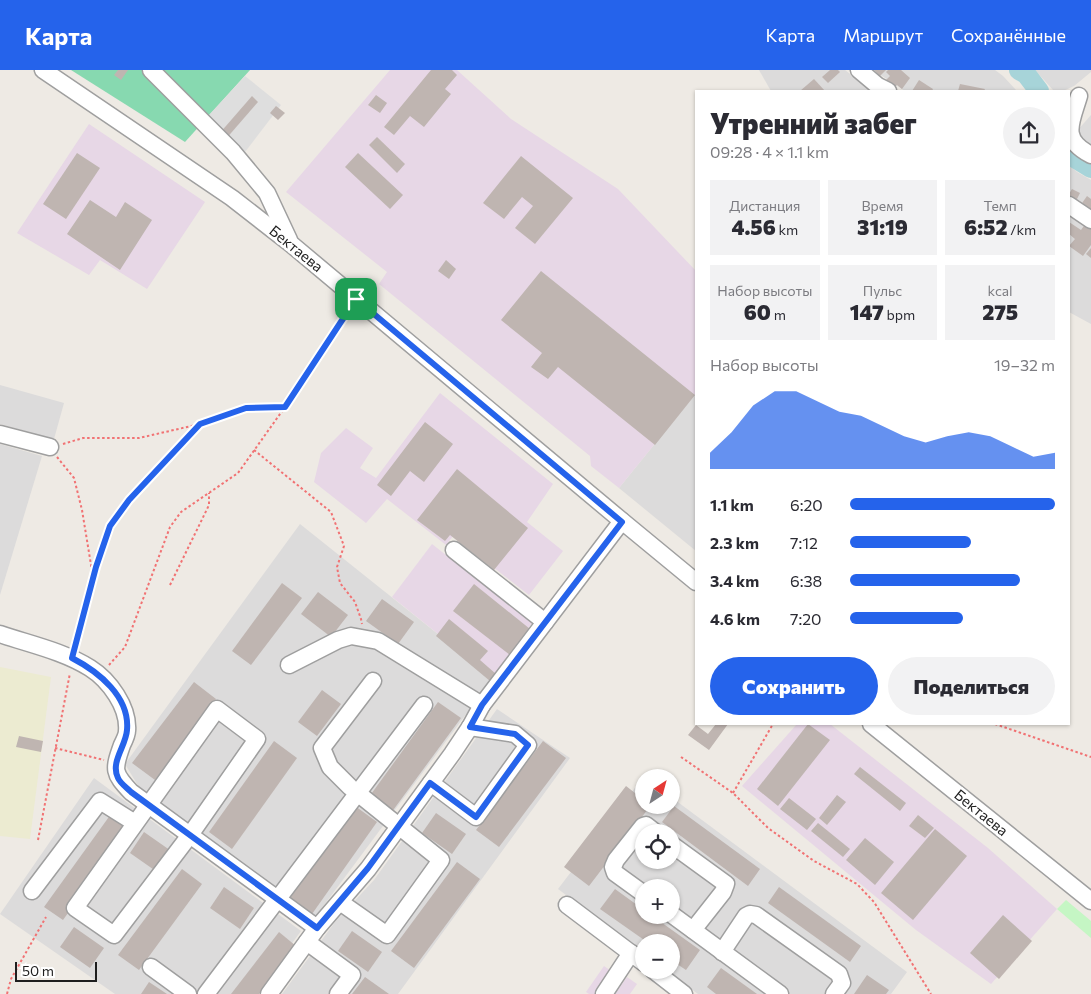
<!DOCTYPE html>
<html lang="ru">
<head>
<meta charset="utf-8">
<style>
	:root { --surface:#fff; --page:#f2f2f3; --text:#2b2b33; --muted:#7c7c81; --accent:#2563eb }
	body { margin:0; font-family:Commissioner,sans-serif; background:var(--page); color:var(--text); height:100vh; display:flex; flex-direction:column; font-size:19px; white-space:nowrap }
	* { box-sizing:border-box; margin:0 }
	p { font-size:16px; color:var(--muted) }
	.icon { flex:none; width:28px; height:28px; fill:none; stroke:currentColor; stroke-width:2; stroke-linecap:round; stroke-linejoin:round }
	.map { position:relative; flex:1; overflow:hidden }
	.side { position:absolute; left:695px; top:20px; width:375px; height:635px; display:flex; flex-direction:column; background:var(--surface); border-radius:0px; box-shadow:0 1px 4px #0004 }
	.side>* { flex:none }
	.needle { width:32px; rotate:36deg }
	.fabs { position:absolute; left:635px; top:699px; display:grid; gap:10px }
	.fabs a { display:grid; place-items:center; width:45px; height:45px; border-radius:50%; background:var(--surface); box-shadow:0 1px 4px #0004; font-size:25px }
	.scale { position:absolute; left:15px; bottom:12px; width:82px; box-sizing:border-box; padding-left:5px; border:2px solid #1e1e1e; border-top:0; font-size:14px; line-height:18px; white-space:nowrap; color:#1e1e1e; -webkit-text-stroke:4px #fff; paint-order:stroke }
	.pin { position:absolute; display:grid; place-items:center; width:42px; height:42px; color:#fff; margin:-21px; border-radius:10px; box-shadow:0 2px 8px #0006 }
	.round { display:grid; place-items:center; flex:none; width:52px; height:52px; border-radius:26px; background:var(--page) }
	.headline { display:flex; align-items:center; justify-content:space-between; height:85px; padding:0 15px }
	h1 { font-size:28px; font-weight:800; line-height:38px }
	.metrics { display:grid; grid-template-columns:repeat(3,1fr); gap:8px; height:85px; padding:5px 15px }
	.metrics div { display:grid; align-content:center; border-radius:0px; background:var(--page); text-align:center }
	.metrics b { font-size:21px; font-weight:800 }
	.metrics small { font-size:14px; font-weight:400 }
	.metrics p { font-size:14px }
	.chart { height:140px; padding:10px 15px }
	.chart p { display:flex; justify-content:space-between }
	.chart svg { width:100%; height:90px; margin-top:5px; fill:var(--accent); opacity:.7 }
	.cta { display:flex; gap:10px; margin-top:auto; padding:10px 15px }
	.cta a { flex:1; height:58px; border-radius:30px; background:var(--accent); color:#fff; font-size:20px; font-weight:800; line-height:58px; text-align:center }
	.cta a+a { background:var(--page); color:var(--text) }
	ul { padding:0 15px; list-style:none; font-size:16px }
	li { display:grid; grid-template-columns:80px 60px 1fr; align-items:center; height:38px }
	li i { height:12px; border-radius:6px; background:var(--accent) }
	header { display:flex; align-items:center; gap:30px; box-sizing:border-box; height:70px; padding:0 25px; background:var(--accent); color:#fff }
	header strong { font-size:24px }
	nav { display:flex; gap:28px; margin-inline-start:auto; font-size:18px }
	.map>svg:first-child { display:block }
	.residential { fill:#dcdbdb; fill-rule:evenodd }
	.industrial { fill:#e7d7e6 }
	.farmland { fill:#ecebd1 }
	.park { fill:#c5f6c4 }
	.pitch { fill:#87d9b0 }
	.parking { fill:#dedede }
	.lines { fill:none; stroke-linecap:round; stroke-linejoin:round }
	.river { stroke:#a7d4d9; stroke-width:20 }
	.building { fill:#bfb5b1 }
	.minor-casing { stroke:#9f9f9f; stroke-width:19 }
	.path { stroke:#f17273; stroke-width:2; stroke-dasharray:2.5 2.5; stroke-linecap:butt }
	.minor { stroke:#fff; stroke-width:16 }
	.route-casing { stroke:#fff; stroke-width:10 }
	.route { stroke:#2563eb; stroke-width:6 }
	.labels { text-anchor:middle; stroke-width:5; stroke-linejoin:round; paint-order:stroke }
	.street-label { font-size:15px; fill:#1e1e1e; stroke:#fff }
</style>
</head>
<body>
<header>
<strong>Карта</strong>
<nav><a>Карта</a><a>Маршрут</a><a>Сохранённые</a></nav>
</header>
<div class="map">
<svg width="1091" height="924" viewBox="0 0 1091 924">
	<rect width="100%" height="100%" fill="#eeeae4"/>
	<!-- residential -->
	<g class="residential">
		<polygon points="759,0 845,0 872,21 771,21"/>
		<polygon points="873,0 995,0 1003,6 1016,20 905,21"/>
		<polygon points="1035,0 1091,0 1091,2 1074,16 1063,21 1054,21"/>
		<polygon points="1091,45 1091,76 1086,74 1077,61"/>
		<polygon points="1069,95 1077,102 1091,110 1091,141 1069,126"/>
		<polygon points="1069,143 1091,159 1091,254 1069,242"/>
		<polygon points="0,315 64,333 54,369 0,354"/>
		<polygon points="696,323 696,481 619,418"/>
		<polygon points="0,374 42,386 0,525"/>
		<polygon points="300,454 493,608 316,846 140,719 125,694"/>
		<polygon points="497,639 570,688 398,924 282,924 335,852 374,810"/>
		<path d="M644 706 646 707 644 708V735H671V727L907 902 891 924H698L666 900H671V872H644V883L558 819ZM644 762H671V790H644ZM644 818H671V845H644Z"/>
		<polygon points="94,708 301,861 255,924 115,924 0,844"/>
	</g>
	<!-- industrial -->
	<g class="industrial">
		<polygon points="390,0 457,0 511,49 618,119 696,201 696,323 619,418 591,396 590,386 379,214 387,202 286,122"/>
		<polygon points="89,54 205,132 147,219 100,190 89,205 17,163"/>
		<polygon points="440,323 553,414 527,452 563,481 529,525 453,466 446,475 387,429 366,453 314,412 321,383 346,358 373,378 360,398 376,408"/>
		<polygon points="432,474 532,553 493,608 392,527"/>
		<polygon points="797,654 830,654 988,778 1057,839 991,914 916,860 742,716"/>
		<polygon points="604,896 614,903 600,924 589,924 586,922"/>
		<polygon points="627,907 637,914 630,924 615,924"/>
	</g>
	<!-- farmland -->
	<polygon class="farmland" points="0,597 51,607 30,769 0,766"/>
	<!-- park -->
	<polygon class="park" points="1066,830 1091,851 1091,868 1057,839"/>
	<!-- pitch -->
	<polygon class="pitch" points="71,0 250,0 185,72"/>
	<!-- parking -->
	<polygon class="parking" points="245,6 281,35 245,82 208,46"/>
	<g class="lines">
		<!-- river -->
		<g class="river">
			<polyline points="1019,0 1026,4 1039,21"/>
			<polyline points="1069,82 1073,87 1091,98"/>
		</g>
	</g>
	<!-- building -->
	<g class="building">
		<polygon points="118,0 128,0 121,10 114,5"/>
		<polygon points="431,0 452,0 457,5 445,19 451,24 424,57 410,46 394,65 384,57"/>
		<polygon points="830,0 838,0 840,2 828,13 822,7"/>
		<polygon points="874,0 886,0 880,6"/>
		<polygon points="888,0 901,0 910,8 902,19 897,15 891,21 883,13 890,6 886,2"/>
		<polygon points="814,9 825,21 800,21"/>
		<polygon points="919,10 933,19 932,21 912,21"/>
		<polygon points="960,14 985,19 984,21 958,21"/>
		<polygon points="376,25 387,33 380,43 368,35"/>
		<polygon points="252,26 258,32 225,70 219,64"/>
		<polygon points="276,36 285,43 278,50 270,43"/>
		<polygon points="377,67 405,94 397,103 369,75"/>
		<polygon points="77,83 100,98 66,149 43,134"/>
		<polygon points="358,83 403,125 390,139 345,97"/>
		<polygon points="521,86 573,128 535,174 515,158 533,136 522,127 504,149 483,133"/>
		<polygon points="1072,119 1080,123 1075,133 1069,129 1069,124"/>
		<polygon points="1087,126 1091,129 1091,143 1080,136"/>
		<polygon points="90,130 116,147 125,132 152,150 120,200 67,164"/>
		<polygon points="1069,152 1081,160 1086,153 1091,157 1091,175 1083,186 1069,176 1075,169 1069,164"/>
		<polygon points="1091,178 1091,188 1086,184"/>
		<polygon points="446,190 456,199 449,209 438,201"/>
		<polygon points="541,201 695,325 655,375 558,297 548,309 531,297 542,283 501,250"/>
		<polygon points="425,352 453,374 424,412 410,401 391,426 377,415"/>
		<polygon points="457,399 528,458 494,500 450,465 445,471 417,450"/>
		<polygon points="282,513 302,528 251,595 232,581"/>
		<polygon points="474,514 530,559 510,585 453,541"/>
		<polygon points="318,522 348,545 331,567 301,544"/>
		<polygon points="382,529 414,552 398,574 366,551"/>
		<polygon points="449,549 488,581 480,590 496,604 490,611 436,566"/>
		<polygon points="194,612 216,629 155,710 132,693"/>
		<polygon points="322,620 341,634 317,666 298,652"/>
		<polygon points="438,632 461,648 391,743 369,727"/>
		<polygon points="716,654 728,654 709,680 688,665 696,655 708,664"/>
		<polygon points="808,654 830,670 778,736 757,719"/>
		<polygon points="19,666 43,671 41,682 16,677"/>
		<polygon points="274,671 297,688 232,779 209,762"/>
		<polygon points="543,671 566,688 499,777 476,760"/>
		<polygon points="860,697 906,733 900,741 854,704"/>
		<polygon points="626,716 644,730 644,735 651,735 589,816 564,797"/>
		<polygon points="837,725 846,732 827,755 819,748"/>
		<polygon points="789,728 816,749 807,760 780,739"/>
		<polygon points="355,736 377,752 312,844 290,828"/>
		<polygon points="674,736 760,799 748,816 662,752"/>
		<polygon points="436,743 466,764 452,784 422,763"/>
		<polygon points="111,744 129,758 63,850 44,837"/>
		<polygon points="918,745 934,758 925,768 909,756"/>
		<polygon points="818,753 850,779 843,787 811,761"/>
		<polygon points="935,759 967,786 913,850 881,823"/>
		<polygon points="144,762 174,783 160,804 130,783"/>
		<polygon points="865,768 894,792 875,815 846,790"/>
		<polygon points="457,792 480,809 414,898 391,881"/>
		<polygon points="182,799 202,814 139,900 118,885"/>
		<polygon points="224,817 254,838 240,859 210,838"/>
		<polygon points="779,817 861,876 850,892 768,833"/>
		<polygon points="615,819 644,840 644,845 651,845 700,880 686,900 671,890 671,872 647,872 600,839"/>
		<polygon points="1003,845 1032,871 999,909 970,883"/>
		<polygon points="74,857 104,878 90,898 60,877"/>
		<polygon points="352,861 382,882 368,902 338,881"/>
		<polygon points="279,862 296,876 259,924 231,924"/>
		<polygon points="721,898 757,924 716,924 707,917"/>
		<polygon points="867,905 889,920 886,924 854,924"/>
		<polygon points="365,907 389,924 352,924"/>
		<polygon points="149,912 167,924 141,924"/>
	</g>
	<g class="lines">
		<defs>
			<g id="minor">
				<polyline points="43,0 232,128 291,174 622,451 696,512"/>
				<polyline points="151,0 233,82 267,123 289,170"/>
				<polyline points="859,0 878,16 888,21"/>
				<path d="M1079 26C1071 53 1060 69 1091 85"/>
				<polyline points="1069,135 1091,150"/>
				<polyline points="0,364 50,377"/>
				<polyline points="454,480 545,552"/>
				<path d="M0 564C29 574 63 581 90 598 109 610 129 637 127 661 127 665 124 671 122 675 113 700 113 703 131 722L317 858"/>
				<polyline points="289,595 338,570 351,566 378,571 482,635"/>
				<polygon points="217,639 257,669 190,765 114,865 75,838"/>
				<polyline points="871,654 1091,831"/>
				<polyline points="431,713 476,747 528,675 515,664 470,657"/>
				<polyline points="671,774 726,814 723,822 693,860"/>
				<polyline points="32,821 100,731 135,753"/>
				<polyline points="644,824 615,803 613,797 616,790 643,756 646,755 655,762"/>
				<polyline points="340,832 387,865 441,790 350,717 330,697 322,678 373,611"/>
				<polyline points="567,835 644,893"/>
				<polyline points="671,844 780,924"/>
				<polyline points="307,872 352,905 338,924"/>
				<polyline points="722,882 746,846 750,844 756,845 839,904 842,913 834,924"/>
				<polyline points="151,897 188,924"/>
				<polyline points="653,900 684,924"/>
				<polyline points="206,924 424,635"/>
				<polyline points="269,924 317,858 368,799 452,684 470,657 482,635 622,451"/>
				<polyline points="604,924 631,883"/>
			</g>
		</defs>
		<!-- minor casing -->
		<use href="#minor" class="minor-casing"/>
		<!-- path -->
		<g class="path">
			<polyline points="63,374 83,368 139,368 200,354 246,338 285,337"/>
			<polyline points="254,380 331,442 344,476 337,497 340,513 355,532 361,549 362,554"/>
			<polyline points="57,387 74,408 82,440 93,507"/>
			<polyline points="170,515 209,435 209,423"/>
			<polyline points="76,576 96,497 110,456 129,431 200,354"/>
			<polyline points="109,595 125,577 170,457 181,442 238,403 290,330 349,240"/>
			<polyline points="995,654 1091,687"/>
			<polyline points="55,678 104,690"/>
			<polyline points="681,687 733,723 768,758 814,791 857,814 874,832 931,924"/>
			<polyline points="733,723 773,654"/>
			<polyline points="38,770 70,603"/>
			<polyline points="7,924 11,909 46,847"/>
		</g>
		<!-- minor -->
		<use href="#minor" class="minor"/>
	</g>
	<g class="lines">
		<defs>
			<path id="route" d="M356 229 622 452 482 635 470 657 515 664 528 675 476 747 430 713 368 798 317 858 131 722C127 718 120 713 118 708 110 692 126 676 127 660 130 627 99 602 72 588L96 497 110 456 129 430 200 354 246 338 285 337Z"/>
		</defs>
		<!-- route casing -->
		<use href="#route" class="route-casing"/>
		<!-- route -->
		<use href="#route" class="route"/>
	</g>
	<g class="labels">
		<!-- street labels -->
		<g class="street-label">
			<text transform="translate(296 179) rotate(39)" y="5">Бектаева</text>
			<text transform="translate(981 743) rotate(39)" y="5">Бектаева</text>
		</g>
	</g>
</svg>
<div class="fabs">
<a><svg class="needle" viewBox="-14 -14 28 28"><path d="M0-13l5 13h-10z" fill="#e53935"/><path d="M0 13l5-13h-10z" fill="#7c7c81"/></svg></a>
<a><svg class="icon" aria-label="locate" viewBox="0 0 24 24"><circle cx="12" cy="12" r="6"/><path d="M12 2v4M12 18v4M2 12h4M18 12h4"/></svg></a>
<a>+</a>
<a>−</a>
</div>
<div class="scale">50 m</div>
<div class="pin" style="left:356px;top:229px;background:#1e9e55"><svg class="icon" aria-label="arrive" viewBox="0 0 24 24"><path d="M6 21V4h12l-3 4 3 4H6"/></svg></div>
<section class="side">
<div class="headline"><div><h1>Утренний забег</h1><p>09:28 · 4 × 1.1 km</p></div><a class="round"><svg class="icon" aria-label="share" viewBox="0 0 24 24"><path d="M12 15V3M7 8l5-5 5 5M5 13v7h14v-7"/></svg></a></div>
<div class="metrics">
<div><p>Дистанция</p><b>4.56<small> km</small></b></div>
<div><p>Время</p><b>31:19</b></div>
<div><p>Темп</p><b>6:52<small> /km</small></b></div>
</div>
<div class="metrics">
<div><p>Набор высоты</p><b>60<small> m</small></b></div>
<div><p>Пульс</p><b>147<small> bpm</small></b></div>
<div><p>kcal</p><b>275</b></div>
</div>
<div class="chart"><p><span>Набор высоты</span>19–32 m</p>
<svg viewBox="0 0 160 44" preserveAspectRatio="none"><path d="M0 44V36L10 26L20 13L30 6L40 6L50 11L60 16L70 18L80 23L90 28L100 31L110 28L120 26L130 28L140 33L150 38L160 36V44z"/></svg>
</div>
<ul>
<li><b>1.1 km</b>6:20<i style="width:100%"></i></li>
<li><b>2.3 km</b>7:12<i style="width:59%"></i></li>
<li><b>3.4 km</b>6:38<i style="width:83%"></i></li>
<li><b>4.6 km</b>7:20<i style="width:55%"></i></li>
</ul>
<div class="cta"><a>Сохранить</a><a>Поделиться</a></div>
</section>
</div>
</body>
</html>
